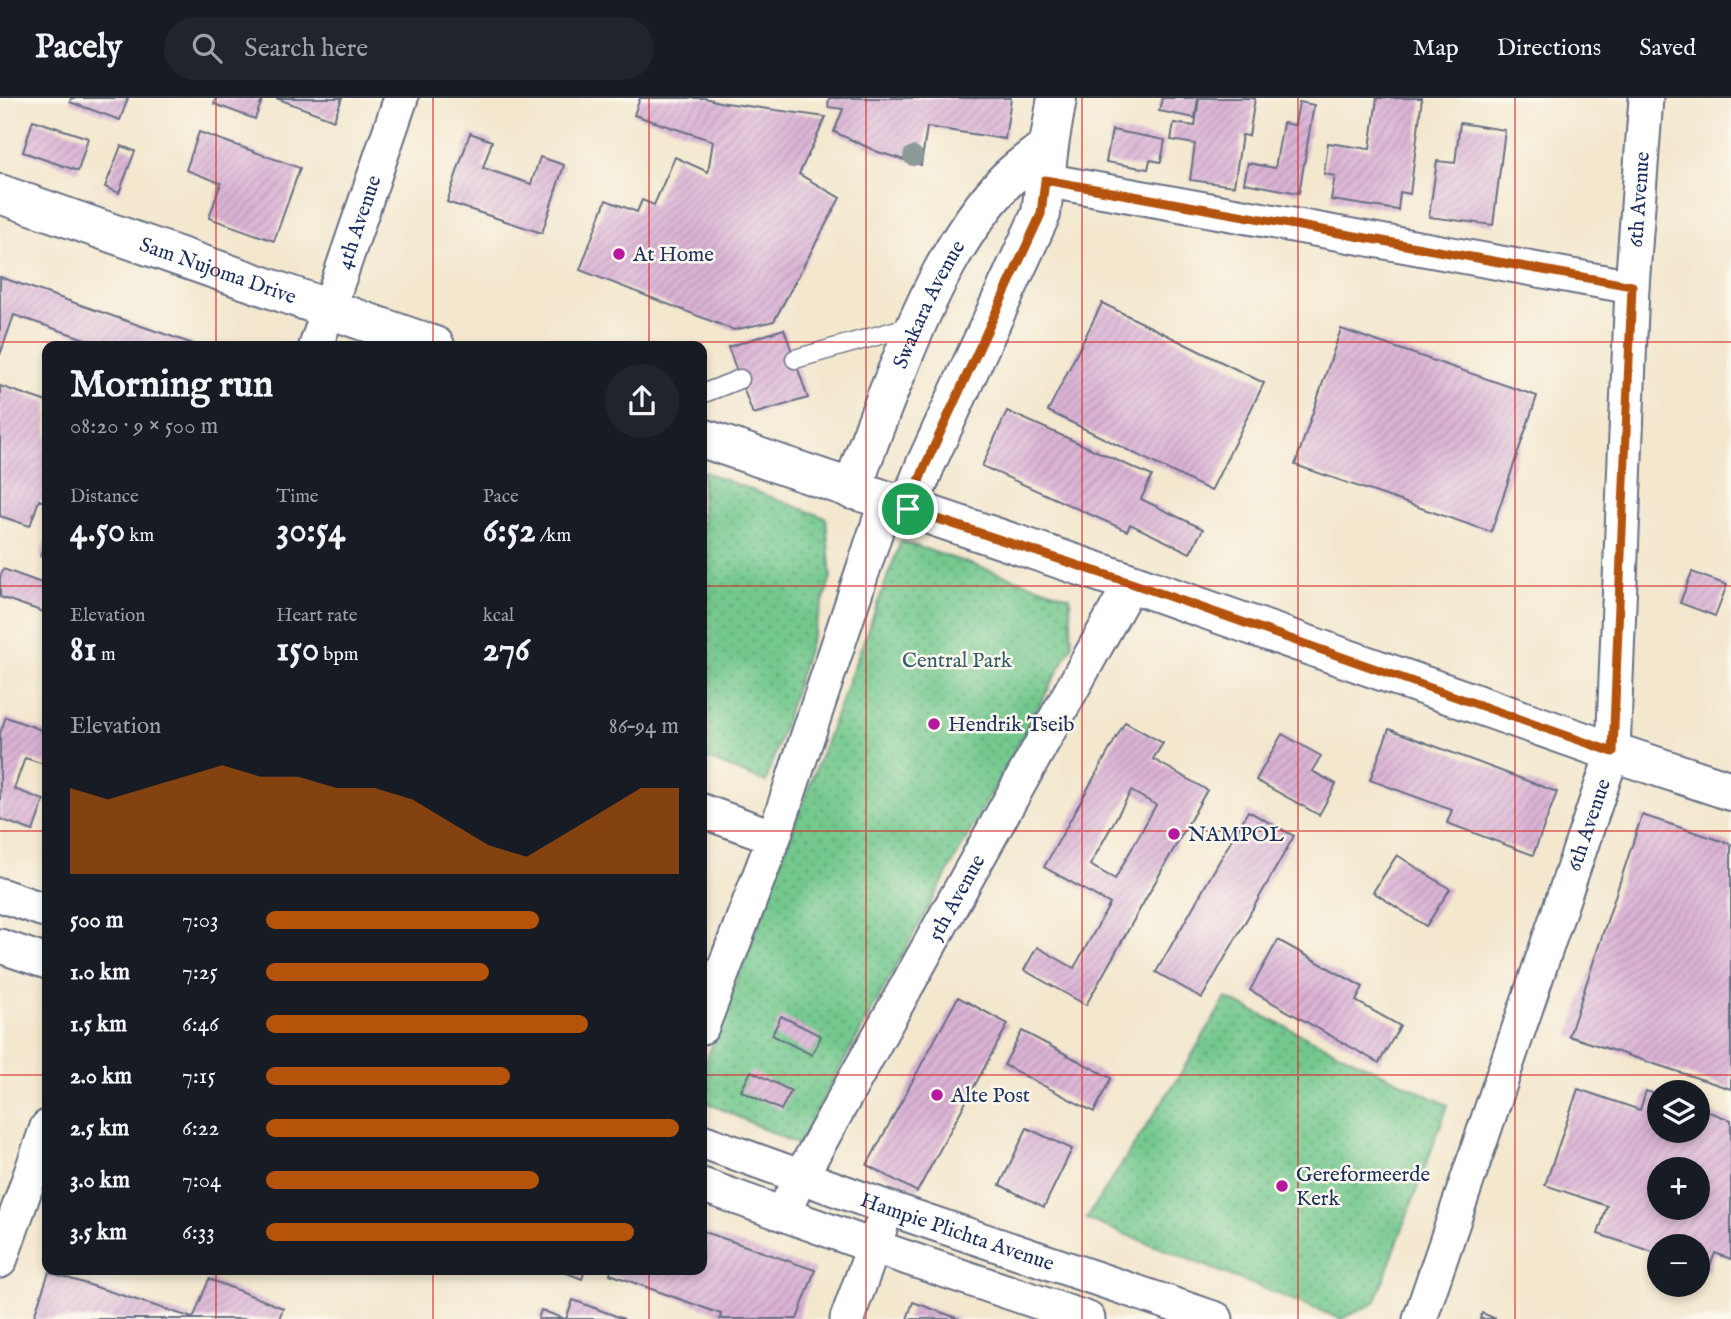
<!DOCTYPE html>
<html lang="en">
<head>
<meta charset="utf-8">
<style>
	:root { --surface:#171b24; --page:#20242c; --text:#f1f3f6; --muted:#9ea1a6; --line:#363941; --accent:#b45309 }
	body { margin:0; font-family:"IM FELL English",serif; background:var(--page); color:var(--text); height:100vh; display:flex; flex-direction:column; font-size:26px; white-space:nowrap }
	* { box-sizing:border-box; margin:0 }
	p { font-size:23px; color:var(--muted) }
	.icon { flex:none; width:38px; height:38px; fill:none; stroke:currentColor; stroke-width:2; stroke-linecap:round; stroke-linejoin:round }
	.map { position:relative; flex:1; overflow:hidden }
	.side { position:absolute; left:42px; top:243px; width:665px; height:934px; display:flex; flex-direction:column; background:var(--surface); border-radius:14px; box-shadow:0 4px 10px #0003 }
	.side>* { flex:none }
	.controls { position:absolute; left:1647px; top:982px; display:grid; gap:14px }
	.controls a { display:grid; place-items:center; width:63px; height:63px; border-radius:50%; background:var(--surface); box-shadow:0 4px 10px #0003; font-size:35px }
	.pin { position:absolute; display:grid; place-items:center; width:60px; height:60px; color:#fff; margin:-30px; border:4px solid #fff; border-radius:50%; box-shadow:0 2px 7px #0007 }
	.round { display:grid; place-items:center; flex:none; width:74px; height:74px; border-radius:37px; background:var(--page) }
	.overview { display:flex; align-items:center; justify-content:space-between; height:119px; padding:0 28px }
	h1 { font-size:38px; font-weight:700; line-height:52px }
	.figures { display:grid; grid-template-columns:repeat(3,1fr); gap:10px; height:119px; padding:7px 28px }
	.figures div { display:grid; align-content:center }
	.figures b { font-size:35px; font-weight:700 }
	.figures small { font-size:19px; font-weight:400 }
	.figures p { font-size:19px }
	.chart { height:196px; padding:14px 28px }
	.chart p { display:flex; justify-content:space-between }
	.chart svg { width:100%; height:126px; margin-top:7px; fill:var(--accent); opacity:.7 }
	ul { padding:0 28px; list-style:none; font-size:23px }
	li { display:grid; grid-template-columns:112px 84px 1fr; align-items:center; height:52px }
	li i { height:18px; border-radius:9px; background:var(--accent) }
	header { display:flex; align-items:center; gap:42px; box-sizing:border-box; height:98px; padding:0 35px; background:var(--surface); border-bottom:2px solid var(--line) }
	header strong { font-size:33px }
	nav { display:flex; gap:38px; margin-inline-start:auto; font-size:24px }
	.search { width:490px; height:63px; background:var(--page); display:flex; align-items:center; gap:18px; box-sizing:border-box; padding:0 24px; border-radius:38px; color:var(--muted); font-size:26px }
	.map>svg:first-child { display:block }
	.grass { fill:url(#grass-dots); stroke:#477c76; stroke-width:2 }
	.building { fill:url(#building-hatch); fill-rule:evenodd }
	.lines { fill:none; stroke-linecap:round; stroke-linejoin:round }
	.lane-casing { stroke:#676f85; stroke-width:21 }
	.street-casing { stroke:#676f85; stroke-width:37 }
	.secondary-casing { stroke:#676f85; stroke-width:42 }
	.lane { stroke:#fff; stroke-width:18 }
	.street { stroke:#fff; stroke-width:33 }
	.secondary { stroke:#fff; stroke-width:38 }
	.tree { fill:#8a9b98 }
	.route-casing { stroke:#fff; stroke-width:14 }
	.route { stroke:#b45309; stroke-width:9 }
	.grid { fill:none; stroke:#d62828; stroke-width:2; stroke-opacity:0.55 }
	.poi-dot { fill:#b5179e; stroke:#fbf7ec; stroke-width:2.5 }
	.labels { text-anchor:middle; stroke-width:5; stroke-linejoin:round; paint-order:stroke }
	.street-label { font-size:21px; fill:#1b2f5e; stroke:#fbf7ec }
	.poi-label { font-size:21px; fill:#1b2f5e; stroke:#fbf7ec; text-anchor:start }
	.park-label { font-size:21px; fill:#355d6c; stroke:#fbf7ec }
</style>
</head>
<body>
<header>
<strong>Pacely</strong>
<div class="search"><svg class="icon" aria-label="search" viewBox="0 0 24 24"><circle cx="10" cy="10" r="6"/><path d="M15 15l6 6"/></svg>Search here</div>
<nav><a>Map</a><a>Directions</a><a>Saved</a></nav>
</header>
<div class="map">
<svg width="1731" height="1221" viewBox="0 0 1731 1221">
	<defs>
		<pattern id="grass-dots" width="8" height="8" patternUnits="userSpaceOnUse" patternTransform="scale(1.75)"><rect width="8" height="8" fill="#73c88d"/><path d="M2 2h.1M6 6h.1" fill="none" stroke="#5ea376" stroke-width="1.8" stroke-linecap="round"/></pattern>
		<pattern id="building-hatch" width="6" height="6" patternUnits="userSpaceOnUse" patternTransform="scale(1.75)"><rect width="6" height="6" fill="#dab2d4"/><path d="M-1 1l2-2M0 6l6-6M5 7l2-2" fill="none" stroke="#ba99b8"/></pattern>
	</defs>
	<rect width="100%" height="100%" fill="#fbf7ec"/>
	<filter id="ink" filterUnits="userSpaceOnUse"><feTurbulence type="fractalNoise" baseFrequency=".0143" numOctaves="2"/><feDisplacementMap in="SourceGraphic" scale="14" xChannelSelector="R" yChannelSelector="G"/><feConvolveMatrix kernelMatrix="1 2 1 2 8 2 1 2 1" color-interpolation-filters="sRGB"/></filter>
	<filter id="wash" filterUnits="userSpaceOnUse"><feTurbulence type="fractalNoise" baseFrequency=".00686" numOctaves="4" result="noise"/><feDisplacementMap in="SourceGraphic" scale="28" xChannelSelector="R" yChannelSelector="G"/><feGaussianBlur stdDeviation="1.57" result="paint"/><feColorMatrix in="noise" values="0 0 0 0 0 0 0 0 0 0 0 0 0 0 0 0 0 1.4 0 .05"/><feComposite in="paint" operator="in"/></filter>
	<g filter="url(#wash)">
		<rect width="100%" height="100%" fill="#f3e7cd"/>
		<!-- grass -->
		<g class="grass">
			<polygon points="702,373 826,420 831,479 766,684 702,659"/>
			<polygon points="901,443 1070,499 1072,548 798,1047 702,1002 702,974"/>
			<polygon points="1226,900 1448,1007 1375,1205 1341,1221 1086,1121 1183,972"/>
		</g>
		<g id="blocks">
			<!-- building -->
			<g class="building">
				<polygon points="71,0 128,0 120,22 70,4"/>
				<polygon points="216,0 263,0 255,21 214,6"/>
				<polygon points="276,0 342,0 334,22"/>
				<polygon points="640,0 705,0 719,4 826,19 799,76 840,100 774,223 734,232 580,172 606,102 637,114 642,102 654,107 675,59 708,74 713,43 634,17"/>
				<polygon points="829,0 1011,0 1005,41 927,29 921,67 878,54 834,34 843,11 828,9"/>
				<polygon points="1162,0 1198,0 1195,20 1159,13"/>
				<polygon points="1199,0 1255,0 1249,38 1242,37 1234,88 1190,82 1195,46 1171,42 1174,25 1195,28"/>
				<polygon points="1377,0 1422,0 1410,96 1400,94 1398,112 1331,102 1335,78 1324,76 1328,45 1370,51"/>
				<polygon points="1299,4 1314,7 1299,95 1244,85 1248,65 1275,70 1283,25 1295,27"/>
				<polygon points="33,22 88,40 78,73 23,54"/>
				<polygon points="1460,25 1505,32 1493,127 1429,119 1437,63 1455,65"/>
				<polygon points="1112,32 1165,42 1161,64 1150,62 1148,71 1106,64"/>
				<polygon points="199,34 300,70 274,143 209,120 221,85 186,72"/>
				<polygon points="470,35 492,43 483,70 531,86 540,59 564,67 542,135 447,104"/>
				<polygon points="121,48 135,53 119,95 105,89"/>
				<polygon points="0,179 199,248 106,248 14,217 0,257"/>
				<polygon points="1102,205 1264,285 1211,393 1048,313"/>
				<polygon points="784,231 808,300 753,316 728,249"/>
				<polygon points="1341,231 1537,298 1491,434 1295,367"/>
				<polygon points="0,288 47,304 47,405 39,402 30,428 0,418"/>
				<polygon points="1007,313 1152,378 1141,401 1203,431 1190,455 1130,426 1127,433 982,368"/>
				<polygon points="47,438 47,461 40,458"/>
				<polygon points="3,471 47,487 47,515 0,499 0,479"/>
				<polygon points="1692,474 1727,487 1715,518 1680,505"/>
				<polygon points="6,619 47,634 47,667 25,660 14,691 44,702 33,733 0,721 0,635"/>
				<path d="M1125 624 1163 645 1153 661 1207 692 1086 907 1024 872 1037 849 1074 870 1110 806 1044 769ZM1131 693 1156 707 1115 781 1090 767Z"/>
				<polygon points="1389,631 1557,694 1533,757 1447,725 1452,712 1370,682"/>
				<polygon points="1282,636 1321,658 1312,673 1336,686 1319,717 1256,682"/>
				<polygon points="1248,713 1294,738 1202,900 1156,874"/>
				<polygon points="1642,717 1731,746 1731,991 1569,938"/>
				<polygon points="1397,757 1450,791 1426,828 1373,794"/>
				<polygon points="1278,842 1363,889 1356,903 1400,928 1379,965 1250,892"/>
				<polygon points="958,899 1008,926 917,1094 867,1067"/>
				<polygon points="781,918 821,938 812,957 772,937"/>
				<polygon points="1022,933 1111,980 1094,1014 1004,967"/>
				<polygon points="751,973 791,993 781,1012 741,993"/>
				<path d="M1578 991 1640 1012 1646 993 1659 997V1032H1698V1010L1731 1022V1161L1715 1155 1708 1173 1698 1170V1148H1659V1156L1598 1136 1607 1108 1545 1087ZM1659 1071H1698V1110H1659Z"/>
				<polygon points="1027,1030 1072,1051 1044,1109 1000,1087"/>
				<polygon points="702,1133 815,1172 797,1221 720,1221 721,1216 610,1176 611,1172 702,1172"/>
				<polygon points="559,1172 585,1172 582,1181"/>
				<polygon points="49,1174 193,1220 193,1221 33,1221"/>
				<polygon points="209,1181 283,1210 279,1221 193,1221"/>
				<polygon points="573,1202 624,1221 566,1221"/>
				<polygon points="913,1204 960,1221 907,1221"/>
				<polygon points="541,1212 565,1221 538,1221"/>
				<polygon points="1482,1215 1496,1221 1480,1221"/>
			</g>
		</g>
	</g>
	<g filter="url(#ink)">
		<use href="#blocks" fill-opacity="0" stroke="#676f85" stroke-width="2"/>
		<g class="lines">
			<defs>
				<g id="lane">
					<polyline points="795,261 915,227"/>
					<polyline points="702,296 740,281"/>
				</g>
				<g id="street">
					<polyline points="1022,74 1045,82 1632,189"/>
					<path id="s1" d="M316 248 401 0"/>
					<polyline points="702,713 774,739"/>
					<polyline points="0,797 47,813"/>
					<polyline points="0,848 47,864"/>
					<polyline points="702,929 774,739 886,403"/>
					<path id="s2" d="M702 1043 888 1110 1216 1221"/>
					<polyline points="702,1087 872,1148 1088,1221"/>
					<path id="s3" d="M783 1115 801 1078 1131 485"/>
					<polyline points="0,1163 47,1029"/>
					<polyline points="847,1221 881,1128"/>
					<path id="s4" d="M1420 1221 1613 654 1632 189 1646 0"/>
				</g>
				<g id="secondary">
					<path id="s5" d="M0 96 435 248"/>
					<polyline points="702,340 1131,485 1613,654 1731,693"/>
					<path id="s6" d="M852 392C866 351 881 311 898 271 924 206 953 142 1000 89 1013 73 1033 61 1049 47"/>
					<polyline points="908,411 925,368 1041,116 1049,47 1057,0"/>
				</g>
			</defs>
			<!-- lane casing -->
			<use href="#lane" class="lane-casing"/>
			<!-- street casing -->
			<use href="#street" class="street-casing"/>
			<!-- secondary casing -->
			<use href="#secondary" class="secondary-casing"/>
			<!-- lane -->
			<use href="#lane" class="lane"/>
			<!-- street -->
			<use href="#street" class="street"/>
			<!-- secondary -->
			<use href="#secondary" class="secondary"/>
		</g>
		<!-- trees -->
		<circle class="tree" cx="913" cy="58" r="10"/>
	</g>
	<g class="lines" filter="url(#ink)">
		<defs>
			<polygon id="route" points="1045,82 1632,188 1613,654 1131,485 908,411 925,368 1041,116"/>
		</defs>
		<!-- route casing -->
		<use href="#route" class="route-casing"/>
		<!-- route -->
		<use href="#route" class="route"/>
	</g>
	<!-- grid -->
	<path class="grid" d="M216 0V248M433 0V248M649 0V248M866 0V1221M1082 0V1221M1298 0V1221M1515 0V1221M0 244H1731M0 488H47M702 488H1731M0 733H47M702 733H1731M0 977H47M702 977H1731M216 1172V1221M433 1172V1221M649 1172V1221"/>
	<!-- markers -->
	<g class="poi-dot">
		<circle cx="619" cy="156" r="7"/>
		<circle cx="934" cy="626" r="7"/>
		<circle cx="1174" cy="736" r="7"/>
		<circle cx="937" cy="997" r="7"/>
		<circle cx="1282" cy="1088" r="7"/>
	</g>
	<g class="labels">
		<!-- street labels -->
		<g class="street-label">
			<text dy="7" stroke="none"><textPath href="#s4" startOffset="1152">6th Avenue</textPath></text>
			<text dy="7" stroke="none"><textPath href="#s1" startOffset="131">4th Avenue</textPath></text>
			<text dy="7" stroke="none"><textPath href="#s5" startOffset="231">Sam Nujoma Drive</textPath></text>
			<text dy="7" stroke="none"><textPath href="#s6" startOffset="201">Swakara Avenue</textPath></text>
			<text dy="7" stroke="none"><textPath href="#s4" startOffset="522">6th Avenue</textPath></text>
			<text dy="7" stroke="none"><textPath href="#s3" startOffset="360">5th Avenue</textPath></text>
			<text dy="7" stroke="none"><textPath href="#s2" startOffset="271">Hampie Plichta Avenue</textPath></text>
		</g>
		<!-- poi labels -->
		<g class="poi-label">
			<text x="633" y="163">At Home</text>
			<text x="948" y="633">Hendrik Tseib</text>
			<text x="1188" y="743">NAMPOL</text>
			<text x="951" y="1004">Alte Post</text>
			<text x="1296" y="1083">Gereformeerde<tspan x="1296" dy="24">Kerk</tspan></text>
		</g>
		<!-- park labels -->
		<g class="park-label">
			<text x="957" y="569">Central Park</text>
		</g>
	</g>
</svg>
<div class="controls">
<a><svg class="icon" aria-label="layers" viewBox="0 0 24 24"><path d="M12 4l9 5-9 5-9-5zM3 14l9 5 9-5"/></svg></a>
<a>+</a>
<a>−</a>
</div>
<div class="pin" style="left:908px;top:411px;background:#1e9e55"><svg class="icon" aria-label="arrive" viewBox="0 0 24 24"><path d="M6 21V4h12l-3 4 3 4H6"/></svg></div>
<section class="side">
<div class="overview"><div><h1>Morning run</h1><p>08:20 · 9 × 500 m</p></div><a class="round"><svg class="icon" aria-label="share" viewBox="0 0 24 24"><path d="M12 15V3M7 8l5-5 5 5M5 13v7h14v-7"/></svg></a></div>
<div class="figures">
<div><p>Distance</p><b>4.50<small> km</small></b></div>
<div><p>Time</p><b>30:54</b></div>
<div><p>Pace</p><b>6:52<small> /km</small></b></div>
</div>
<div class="figures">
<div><p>Elevation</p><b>81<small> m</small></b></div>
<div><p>Heart rate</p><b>150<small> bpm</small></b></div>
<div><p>kcal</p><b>276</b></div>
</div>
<div class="chart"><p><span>Elevation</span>86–94 m</p>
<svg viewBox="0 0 160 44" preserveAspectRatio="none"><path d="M0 44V14L10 18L20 14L30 10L40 6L50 10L60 10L70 14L80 14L90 18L100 26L110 34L120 38L130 30L140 22L150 14L160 14V44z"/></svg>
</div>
<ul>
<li><b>500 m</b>7:03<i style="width:66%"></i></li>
<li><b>1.0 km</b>7:25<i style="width:54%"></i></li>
<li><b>1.5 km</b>6:46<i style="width:78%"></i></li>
<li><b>2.0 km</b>7:15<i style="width:59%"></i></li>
<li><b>2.5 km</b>6:22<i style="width:100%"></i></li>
<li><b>3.0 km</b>7:04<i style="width:66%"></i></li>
<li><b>3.5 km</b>6:33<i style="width:89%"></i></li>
</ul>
</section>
</div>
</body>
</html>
